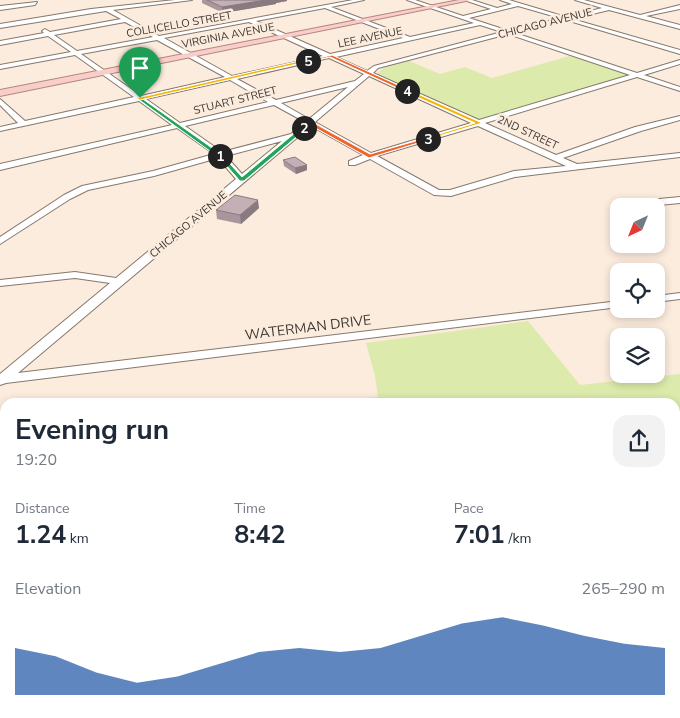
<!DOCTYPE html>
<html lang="en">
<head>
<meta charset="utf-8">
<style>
	:root { --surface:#fff; --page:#f2f2f3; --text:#1f2937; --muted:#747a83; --accent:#1d54a5 }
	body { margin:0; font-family:"Nunito Sans",sans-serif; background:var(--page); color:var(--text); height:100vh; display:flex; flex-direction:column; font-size:19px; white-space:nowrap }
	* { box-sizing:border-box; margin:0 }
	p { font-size:16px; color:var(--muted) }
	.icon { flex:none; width:28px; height:28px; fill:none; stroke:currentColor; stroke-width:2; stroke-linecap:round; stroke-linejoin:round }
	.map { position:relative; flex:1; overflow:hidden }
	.panel { position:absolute; left:0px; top:398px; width:680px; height:321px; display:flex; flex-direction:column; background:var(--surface); border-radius:15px 15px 0 0; box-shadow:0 2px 8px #0003 }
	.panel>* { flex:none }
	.needle { width:32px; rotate:223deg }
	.controls { position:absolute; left:610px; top:198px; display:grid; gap:10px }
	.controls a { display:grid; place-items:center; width:55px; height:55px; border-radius:10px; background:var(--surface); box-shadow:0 2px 8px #0003; font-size:25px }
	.pin { position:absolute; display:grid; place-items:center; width:42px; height:42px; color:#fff; margin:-51px -21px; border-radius:50% 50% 50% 0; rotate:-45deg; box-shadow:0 0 5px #0007 }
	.pin .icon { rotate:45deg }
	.km { position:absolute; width:25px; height:25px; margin:-12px; border-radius:50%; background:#222; color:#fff; font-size:14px; line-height:25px; text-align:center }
	.round { display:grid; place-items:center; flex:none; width:52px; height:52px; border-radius:15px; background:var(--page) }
	.overview { display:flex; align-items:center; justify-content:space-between; height:85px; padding:0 15px }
	h1 { font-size:28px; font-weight:700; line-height:38px }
	.figures { display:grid; grid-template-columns:repeat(3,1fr); gap:8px; height:85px; padding:5px 15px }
	.figures div { display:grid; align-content:center }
	.figures b { font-size:25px; font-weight:700 }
	.figures small { font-size:14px; font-weight:400 }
	.figures p { font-size:14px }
	.chart { height:140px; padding:10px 15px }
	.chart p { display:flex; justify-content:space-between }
	.chart svg { width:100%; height:90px; margin-top:5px; fill:var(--accent); opacity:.7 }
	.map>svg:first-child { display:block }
	.green { fill:#dceaab }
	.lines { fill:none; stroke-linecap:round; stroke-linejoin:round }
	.minor-casing { stroke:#86786b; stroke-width:2 }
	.major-casing { stroke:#b4857d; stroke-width:2 }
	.minor { fill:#fff; fill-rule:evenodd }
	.major { fill:#f8ceca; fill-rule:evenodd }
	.wall { fill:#a9969d }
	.shaded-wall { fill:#897a7f }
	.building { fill:#c4afb6; stroke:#897a7f }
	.split-1 { fill:#22a559; stroke:#fff }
	.split-2 { fill:#22a559; stroke:#fff }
	.split-3 { fill:#f0652b; stroke:#fff }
	.split-4 { fill:#f5b400; stroke:#fff }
	.split-5 { fill:#f0652b; stroke:#fff }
	.split-6 { fill:#f5b400; stroke:#fff }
	.labels { text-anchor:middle; stroke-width:5; stroke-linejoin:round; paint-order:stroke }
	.far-street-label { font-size:11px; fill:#3e3832; stroke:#fcecde }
	.street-label { font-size:14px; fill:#3e3832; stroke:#fcecde }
</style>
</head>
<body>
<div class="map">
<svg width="680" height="718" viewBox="0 0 680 718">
	<rect width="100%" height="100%" fill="#fcecde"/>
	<!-- green -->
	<g class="green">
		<polygon points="573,55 631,75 480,121 376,74 385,67 407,60 440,74 465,67 492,78"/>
		<polygon points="528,321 580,385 680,374 680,718 395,718 394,714 675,714 675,402 309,402 378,397 375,376 366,343"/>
	</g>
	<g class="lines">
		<defs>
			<g id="minor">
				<path d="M175 0H192L113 10 159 36 353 0H364L331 7 410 37 474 23 407 0H415L463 16 491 9 464 0H472L497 8 512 4 500 0H509L566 17 602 8 575 0H584L640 15 680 5V9L646 16 680 25V29L609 10 572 19 680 50V54L566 20 515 33 637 73 680 60V64L644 75 680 87V91L637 77 485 123 556 155 635 127 680 116V120L641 131 563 158 577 164 680 153V157L515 177 451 196 434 195 370 159 355 165H349V161L363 155 311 126 18 373 619 301V307L6 383 0 385V374L110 283 75 278 0 286V280L75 272 116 278 236 179 218 158 154 176 88 190 70 199 0 244V237L64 195 82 186 153 171 214 154 177 128 0 170V164L172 125 139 101 0 131V127L18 123 0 105V99L25 121 134 97 75 55 0 69V65L71 52 48 36 0 45V41L44 33 42 31 45 29 50 32 121 19 106 11 0 28V24L91 9ZM518 6 560 18 509 31 469 18ZM325 8 403 38 330 54 256 21ZM125 22 153 37 77 51 54 35ZM249 22 323 56 232 76 164 38ZM480 25 502 32 374 66 367 71 336 57ZM508 34 630 75 479 120 373 73 378 68ZM157 40 225 77 141 96 81 54ZM329 58 364 74 355 81 276 100 237 79ZM369 76 471 123 371 153 315 122ZM230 80 268 102 180 123 146 99ZM348 87 309 119 281 103ZM274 105 305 122 291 134 222 152 185 126ZM478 126 566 166 514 171 450 190H439L377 156ZM282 141 242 174 226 156Z"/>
				<polygon points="37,2 35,5 0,10 0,6"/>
				<polygon points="680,197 680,203 659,205 654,202 659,199"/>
				<polygon points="680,293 680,299 656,302 656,296"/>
				<polygon points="0,678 5,680 5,714 22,714 24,718 4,718 2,714 4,708 0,707"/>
			</g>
			<polygon id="major" points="459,0 471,0 0,96 0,90"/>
		</defs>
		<!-- minor casing -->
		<use href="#minor" class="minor-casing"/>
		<!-- major casing -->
		<use href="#major" class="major-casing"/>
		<!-- minor -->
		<use href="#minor" class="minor"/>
		<!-- major -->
		<use href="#major" class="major"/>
	</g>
	<!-- wall -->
	<g class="wall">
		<polygon points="202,0 287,0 287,1 276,3 276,4 223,13 202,3"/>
		<polygon points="283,160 307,165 307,170 296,174 284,166"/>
		<polygon points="259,208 241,224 217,219 216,210"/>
	</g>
	<!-- shaded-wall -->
	<g class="shaded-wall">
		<polygon points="266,0 287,0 287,1 276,3 276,4 223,13 222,7"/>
		<polygon points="307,165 307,170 296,174 295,168"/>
		<polygon points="258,200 259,208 241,224 240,215"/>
	</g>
	<!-- building -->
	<g class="building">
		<polygon points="207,0 266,0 222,7"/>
		<polygon points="295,157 307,165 295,168 283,160"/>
		<polygon points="235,195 258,200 240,215 216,210"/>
	</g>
	<!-- split-1 -->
	<polygon class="split-1" points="140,97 222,155 222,157 218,157 138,99"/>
	<!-- split-2 -->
	<polygon class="split-2" points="302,127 307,128 244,181 240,181 218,156 222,155 242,177"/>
	<!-- split-3 -->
	<polygon class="split-3" points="308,122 312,122 370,154 426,138 431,139 369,158 310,125 302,129"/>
	<!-- split-4 -->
	<polygon class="split-4" points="406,90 409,90 482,123 426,140 426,138 475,123 406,92"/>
	<!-- split-5 -->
	<polygon class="split-5" points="332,55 409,90 410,91 406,92 330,57 308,62 306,61"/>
	<!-- split-6 -->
	<polygon class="split-6" points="308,59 310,61 140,100 137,98"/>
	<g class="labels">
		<!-- far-street labels -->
		<g class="far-street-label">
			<text transform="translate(545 23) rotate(-14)" y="4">CHICAGO AVENUE</text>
			<text transform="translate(179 24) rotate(-10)" y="4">COLLICELLO STREET</text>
			<text transform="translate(228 35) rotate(-11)" y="4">VIRGINIA AVENUE</text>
			<text transform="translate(370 37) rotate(-12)" y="4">LEE AVENUE</text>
			<text transform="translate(235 100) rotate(-14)" y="4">STUART STREET</text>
			<text transform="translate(528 132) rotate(25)" y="4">2ND STREET</text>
			<text transform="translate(188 224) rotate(-40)" y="4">CHICAGO AVENUE</text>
		</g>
		<!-- street labels -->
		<g class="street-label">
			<text transform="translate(308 327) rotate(-7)" y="5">WATERMAN DRIVE</text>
		</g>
	</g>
</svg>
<div class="controls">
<a><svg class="needle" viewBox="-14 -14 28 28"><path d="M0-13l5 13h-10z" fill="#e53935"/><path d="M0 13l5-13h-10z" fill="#747a83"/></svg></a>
<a><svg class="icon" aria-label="locate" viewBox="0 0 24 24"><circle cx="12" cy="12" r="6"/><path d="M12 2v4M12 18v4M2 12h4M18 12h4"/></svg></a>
<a><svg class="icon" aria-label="layers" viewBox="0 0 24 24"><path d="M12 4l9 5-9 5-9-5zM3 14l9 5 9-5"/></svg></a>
</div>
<div class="pin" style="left:140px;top:98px;background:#1e9e55"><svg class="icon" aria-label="arrive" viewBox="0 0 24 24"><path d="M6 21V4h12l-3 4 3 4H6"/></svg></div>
<b class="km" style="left:220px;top:156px">1</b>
<b class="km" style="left:304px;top:128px">2</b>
<b class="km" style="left:428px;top:139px">3</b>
<b class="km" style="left:407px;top:91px">4</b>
<b class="km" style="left:308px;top:61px">5</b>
<section class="panel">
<div class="overview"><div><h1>Evening run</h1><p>19:20</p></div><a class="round"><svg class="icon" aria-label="share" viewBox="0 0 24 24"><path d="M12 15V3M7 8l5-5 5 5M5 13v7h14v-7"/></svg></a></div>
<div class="figures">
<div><p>Distance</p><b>1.24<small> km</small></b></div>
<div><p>Time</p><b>8:42</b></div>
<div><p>Pace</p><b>7:01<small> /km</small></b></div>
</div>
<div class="chart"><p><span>Elevation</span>265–290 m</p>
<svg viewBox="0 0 160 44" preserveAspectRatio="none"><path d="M0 44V21L10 25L20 33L30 38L40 35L50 29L60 23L70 21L80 23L90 21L100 15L110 9L120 6L130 10L140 15L150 19L160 21V44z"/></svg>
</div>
</section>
</div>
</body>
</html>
